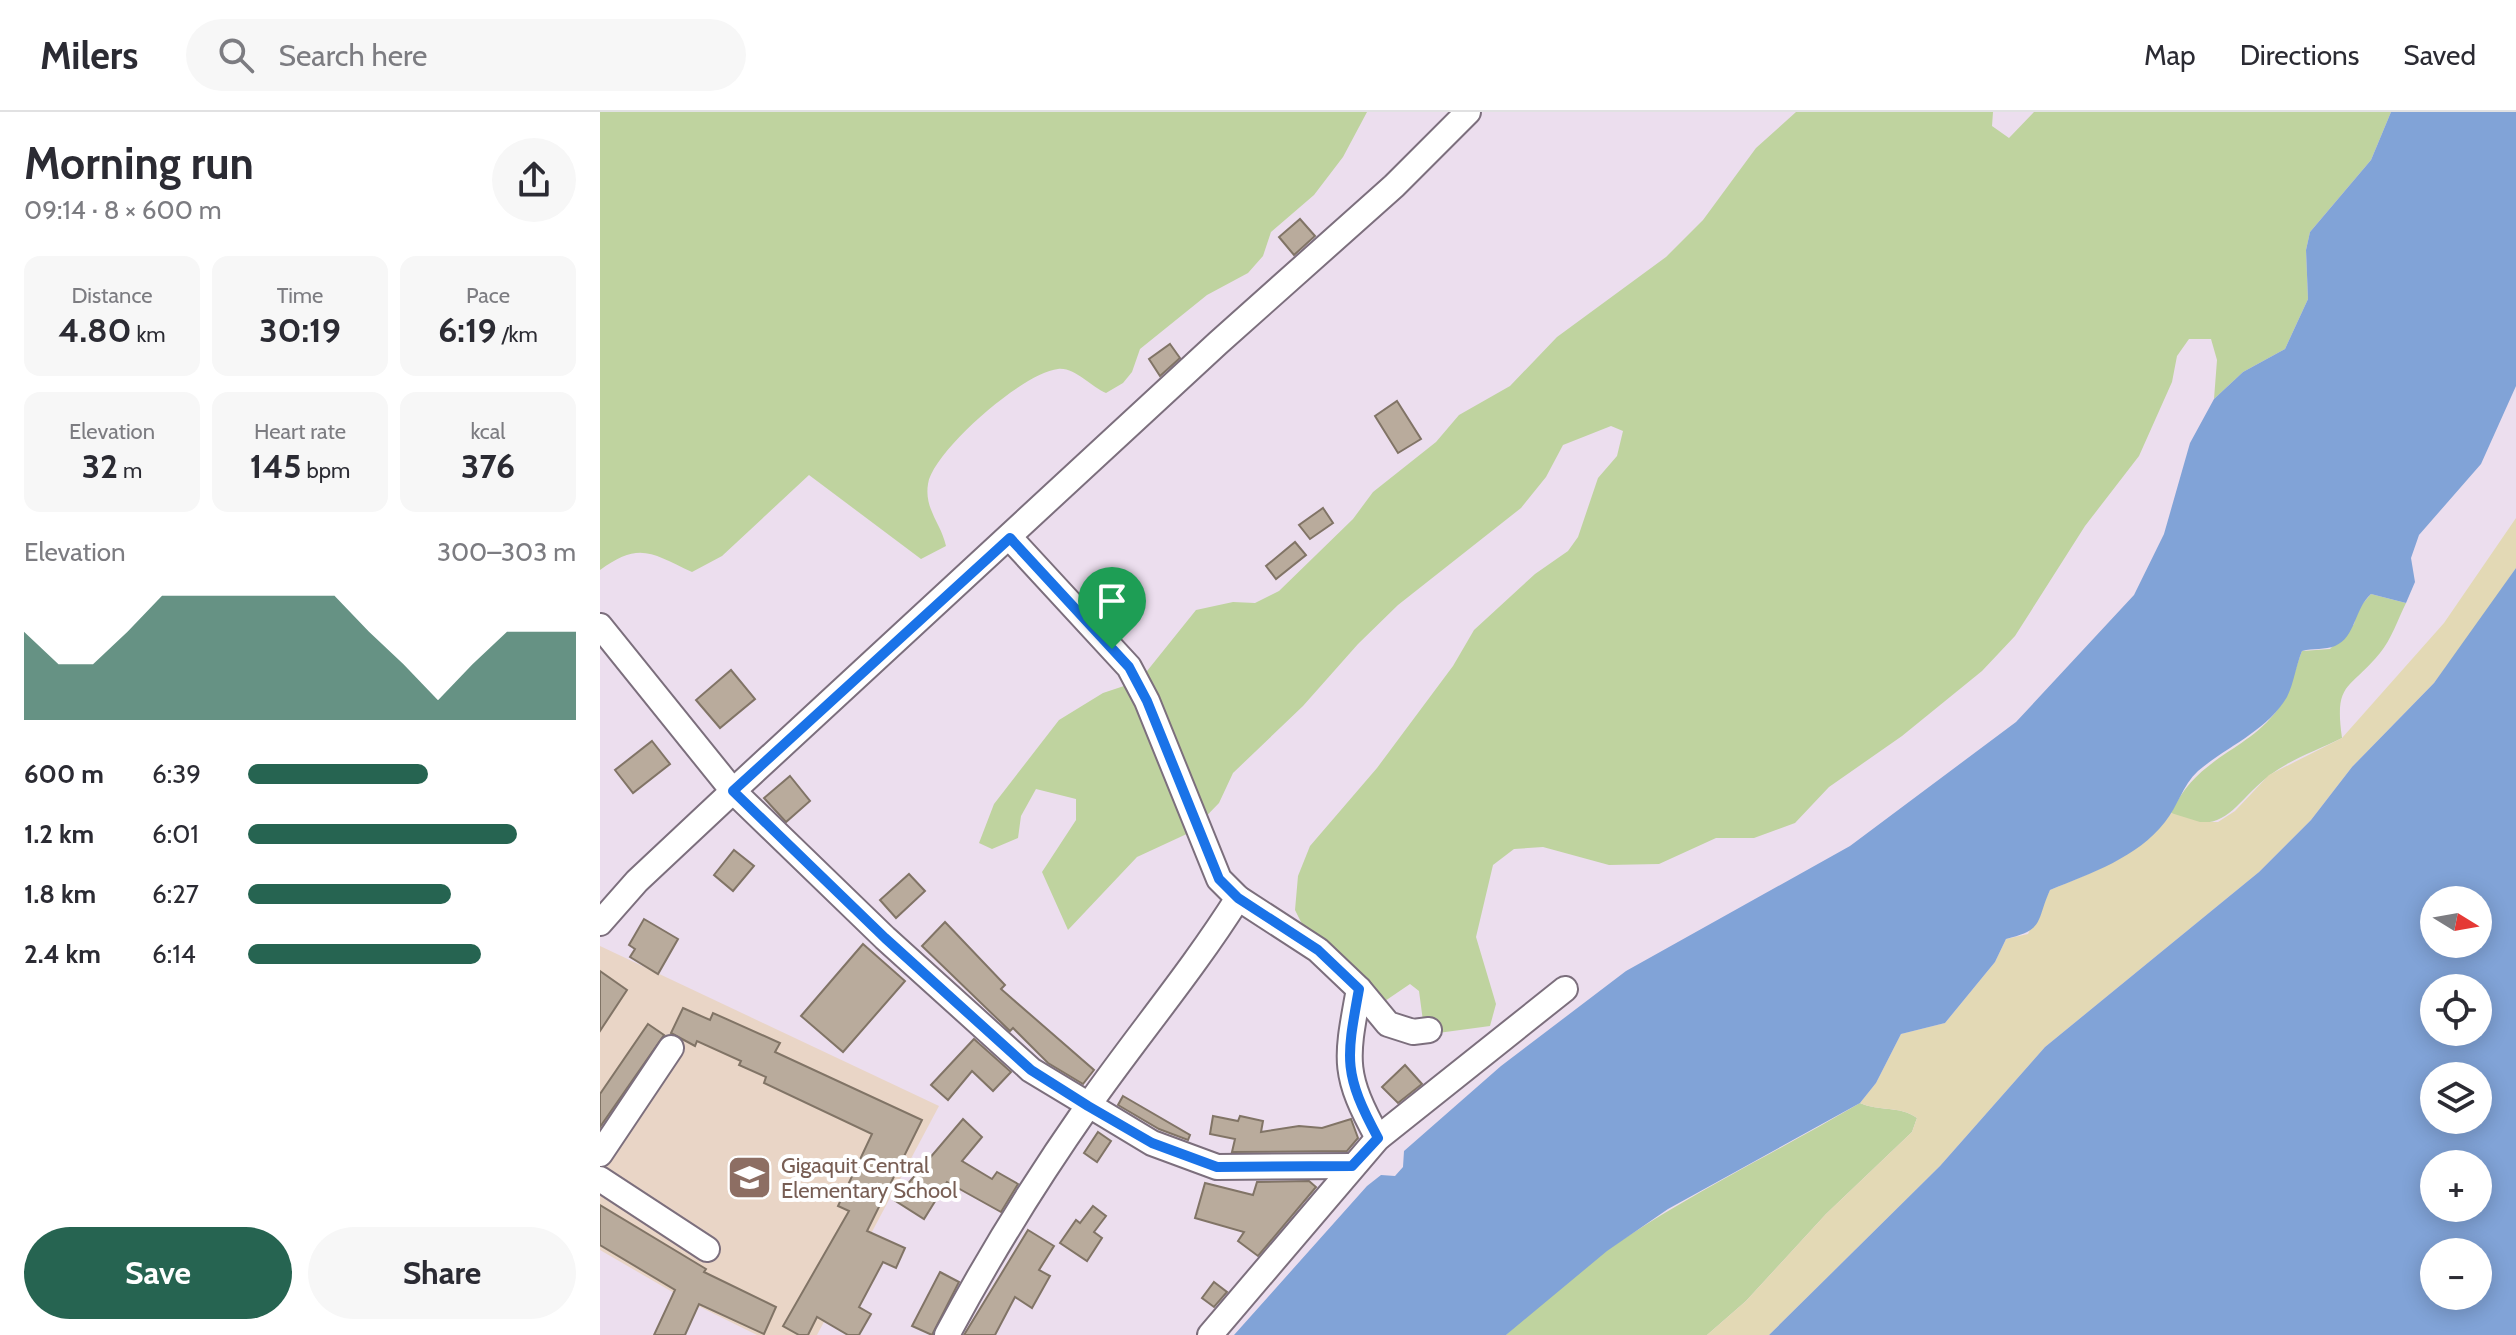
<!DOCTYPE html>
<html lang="en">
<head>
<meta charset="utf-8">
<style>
	:root { --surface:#fff; --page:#f7f7f7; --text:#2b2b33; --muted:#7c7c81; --line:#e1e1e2; --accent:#266451 }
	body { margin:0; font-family:Cabin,sans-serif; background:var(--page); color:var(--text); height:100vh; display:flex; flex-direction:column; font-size:30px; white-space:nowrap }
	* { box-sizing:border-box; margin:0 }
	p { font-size:26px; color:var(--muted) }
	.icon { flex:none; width:44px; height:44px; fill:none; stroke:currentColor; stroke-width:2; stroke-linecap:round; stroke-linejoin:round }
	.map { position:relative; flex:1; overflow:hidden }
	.panel { display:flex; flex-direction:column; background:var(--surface); width:600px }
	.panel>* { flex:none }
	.needle { width:52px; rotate:101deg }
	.controls { position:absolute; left:1820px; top:774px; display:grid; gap:16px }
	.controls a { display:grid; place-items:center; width:72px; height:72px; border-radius:50%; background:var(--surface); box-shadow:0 4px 20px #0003; font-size:40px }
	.pin { position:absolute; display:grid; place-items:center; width:68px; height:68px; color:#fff; margin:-82px -34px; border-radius:50% 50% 50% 0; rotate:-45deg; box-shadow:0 0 8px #0007 }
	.pin .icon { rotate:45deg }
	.round { display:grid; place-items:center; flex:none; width:84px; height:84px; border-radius:42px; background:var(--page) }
	.head { display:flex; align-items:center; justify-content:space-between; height:136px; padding:0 24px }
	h1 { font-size:44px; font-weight:700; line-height:60px }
	.metrics { display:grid; grid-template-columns:repeat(3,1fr); gap:12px; height:136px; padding:8px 24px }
	.metrics div { display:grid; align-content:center; border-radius:16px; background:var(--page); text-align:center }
	.metrics b { font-size:34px; font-weight:700 }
	.metrics small { font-size:22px; font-weight:400 }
	.metrics p { font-size:22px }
	.chart { height:224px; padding:16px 24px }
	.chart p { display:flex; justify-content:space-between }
	.chart svg { width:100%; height:144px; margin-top:8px; fill:var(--accent); opacity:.7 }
	.button { display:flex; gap:16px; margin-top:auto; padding:16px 24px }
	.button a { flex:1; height:92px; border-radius:48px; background:var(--accent); color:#fff; font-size:32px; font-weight:700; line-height:92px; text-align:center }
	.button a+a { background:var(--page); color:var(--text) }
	ul { padding:0 24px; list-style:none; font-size:26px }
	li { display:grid; grid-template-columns:128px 96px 1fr; align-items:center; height:60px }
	li i { height:20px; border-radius:10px; background:var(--accent) }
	header { display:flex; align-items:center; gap:48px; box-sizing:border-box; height:112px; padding:0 40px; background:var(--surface); border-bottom:2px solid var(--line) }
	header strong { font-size:38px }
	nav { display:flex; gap:44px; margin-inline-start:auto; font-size:28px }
	.search { width:560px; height:72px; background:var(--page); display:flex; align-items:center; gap:20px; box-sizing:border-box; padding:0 28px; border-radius:44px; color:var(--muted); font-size:30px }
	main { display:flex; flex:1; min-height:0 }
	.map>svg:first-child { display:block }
	.education { fill:#e9d5c6 }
	.green { fill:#bfd39f }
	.sand { fill:#e3d9b5 }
	.water { fill:#81a3d7; fill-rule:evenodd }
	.building { fill:#b9ab9c; stroke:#817466; stroke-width:2 }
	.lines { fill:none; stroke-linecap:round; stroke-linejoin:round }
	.minor-casing { stroke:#7c6f7d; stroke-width:28 }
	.minor { stroke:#fff; stroke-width:24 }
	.route-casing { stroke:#fff; stroke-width:16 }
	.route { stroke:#1a73e8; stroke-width:10 }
	.labels { text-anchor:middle; stroke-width:8; stroke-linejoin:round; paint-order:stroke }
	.education-label { font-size:22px; fill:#785e54; stroke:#fff; text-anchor:start }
</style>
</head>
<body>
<header>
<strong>Milers</strong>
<div class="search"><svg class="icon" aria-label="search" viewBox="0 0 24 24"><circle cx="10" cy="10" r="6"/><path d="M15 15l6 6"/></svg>Search here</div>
<nav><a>Map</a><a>Directions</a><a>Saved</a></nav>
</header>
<main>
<section class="panel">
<div class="head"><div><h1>Morning run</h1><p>09:14 · 8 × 600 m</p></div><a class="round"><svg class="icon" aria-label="share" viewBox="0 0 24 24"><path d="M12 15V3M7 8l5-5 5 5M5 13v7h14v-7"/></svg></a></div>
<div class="metrics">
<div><p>Distance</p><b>4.80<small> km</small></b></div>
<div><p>Time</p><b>30:19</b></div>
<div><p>Pace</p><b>6:19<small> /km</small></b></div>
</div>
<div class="metrics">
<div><p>Elevation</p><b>32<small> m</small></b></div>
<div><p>Heart rate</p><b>145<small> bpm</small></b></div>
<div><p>kcal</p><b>376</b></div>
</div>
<div class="chart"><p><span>Elevation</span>300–303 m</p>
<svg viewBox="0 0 160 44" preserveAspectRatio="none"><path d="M0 44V17L10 27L20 27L30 17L40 6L50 6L60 6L70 6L80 6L90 6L100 17L110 27L120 38L130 27L140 17L150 17L160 17V44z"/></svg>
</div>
<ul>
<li><b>600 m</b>6:39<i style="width:55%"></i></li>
<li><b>1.2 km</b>6:01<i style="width:82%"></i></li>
<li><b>1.8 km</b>6:27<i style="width:62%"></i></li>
<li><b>2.4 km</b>6:14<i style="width:71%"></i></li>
</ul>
<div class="button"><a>Save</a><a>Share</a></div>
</section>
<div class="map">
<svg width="1916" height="1223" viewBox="0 0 1916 1223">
	<rect width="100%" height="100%" fill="#ecdeee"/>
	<!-- education -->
	<polygon class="education" points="0,834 339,994 217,1223 157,1223 88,1189 0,1138"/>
	<!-- green -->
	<g class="green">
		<path d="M0 0H767L743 45 714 83 671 120 663 144 648 161 607 183 540 237 532 260 523 271 506 281C491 275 475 255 458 257 424 260 333 339 328 372 324 397 341 411 346 434L321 447 209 363 122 444 92 460C52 441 39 429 0 458Z"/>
		<polygon points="1196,0 1393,0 1392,14 1409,26 1434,0 1791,0 1771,48 1710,120 1706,138 1708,187 1685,237 1643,260 1614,287 1617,248 1611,227 1589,227 1577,244 1572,270 1539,344 1485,414 1415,524 1382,559 1302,624 1229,675 1195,711 1154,726 1116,726 1059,752 1009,753 943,735 914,737 893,753 876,825 896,892 890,914 838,921 823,909 819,879 810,872 785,889 735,848 701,810 695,798 698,764 710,734 777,656 853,554 874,518 935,462 968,439 978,425 998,366 1017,344 1023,319 1011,314 963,333 946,365 921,396 798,493 758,532 703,594 633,661 619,691 591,720 537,745 468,818 442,760 476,708 476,687 436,677 421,704 418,726 392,737 379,731 394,692 459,608 503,581 539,569 596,498 633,490 655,491 679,479 753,407 773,380 836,330 859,303 910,274 957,225 1066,145 1103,108 1156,36"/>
		<path d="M1771 482 1806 491C1798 507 1791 528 1780 541 1749 579 1734 569 1742 626 1718 638 1691 647 1670 663 1634 690 1624 729 1571 701 1598 643 1647 640 1678 597 1690 582 1695 556 1702 539L1730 537 1754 512 1757 498Z"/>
		<path d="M1260 991C1280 1000 1299 993 1317 1006L1312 1020 1226 1102 1146 1189 1107 1223H906C1007 1119 1138 1063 1260 991Z"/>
	</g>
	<!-- sand -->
	<path class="sand" d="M1916 406V456L1881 508 1834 571 1752 655 1711 708 1659 760 1445 935 1340 1054 1169 1223H1107L1146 1189 1226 1102 1312 1020 1317 1006C1299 993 1280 1000 1260 991L1276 971 1301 922 1345 911 1395 850 1406 827 1428 822 1450 778C1495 759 1543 743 1571 701L1600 710H1618L1635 699 1669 663 1742 626 1844 511Z"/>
	<!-- water -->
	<g class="water">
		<path d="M1791 0H1916V274L1881 352 1819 423 1811 446 1815 470 1806 491 1771 482C1754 497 1756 525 1735 534 1725 538 1713 536 1702 539 1696 553 1694 571 1687 585 1667 619 1626 635 1598 659 1582 674 1578 694 1565 710 1537 746 1491 761 1450 778 1436 809 1445 818 1406 827L1395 850 1345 911 1301 922 1276 971 1260 991 1068 1097 1007 1139 906 1223H634L767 1074 781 1063 795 1064 803 1055 804 1039 901 954 1026 859 1250 734 1416 610 1534 483 1564 422 1590 331 1614 287 1643 260 1685 237 1708 187 1706 138 1710 120 1771 48Z"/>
		<path d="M1916 456V1223H1169L1340 1054 1445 935 1659 760 1711 708 1752 655 1834 571ZM1834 788H1878V832H1834ZM1834 876H1878V920H1834ZM1834 964H1878V1008H1834ZM1834 1052H1878V1096H1834ZM1834 1140H1878V1184H1834Z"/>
	</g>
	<!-- building -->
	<g class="building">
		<polygon points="700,107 715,124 694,143 679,125"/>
		<polygon points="570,232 580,246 560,264 549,247"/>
		<polygon points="797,289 821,327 798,341 775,304"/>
		<polygon points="723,396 733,411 710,427 699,413"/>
		<polygon points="695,430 706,443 676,467 666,454"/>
		<polygon points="131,558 155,587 120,616 96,588"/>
		<polygon points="52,629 70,652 33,681 15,658"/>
		<polygon points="190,664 210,689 186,710 164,686"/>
		<polygon points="134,738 154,754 133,779 114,763"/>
		<polygon points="309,762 325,779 296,806 280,788"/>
		<polygon points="44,807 78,827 58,862 30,845 35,837 29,833"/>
		<polygon points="345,810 405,873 401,877 494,958 483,972 448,951 413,916 410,919 322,834"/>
		<polygon points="263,832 305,869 243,940 201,904"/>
		<polygon points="0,859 27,878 0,919"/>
		<polygon points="83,896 110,908 113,901 180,931 175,940 322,1008 267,1119 305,1136 296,1156 283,1150 259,1195 271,1202 259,1223 248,1223 217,1205 208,1223 199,1223 183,1214 249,1099 238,1094 272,1022 164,971 166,965 139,953 141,949 97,929 95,934 71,921"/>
		<polygon points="48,912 64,923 0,1015 0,982"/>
		<polygon points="374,927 411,960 393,979 372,959 348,988 331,973"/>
		<polygon points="805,953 822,972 798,991 782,975"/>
		<polygon points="523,984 590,1023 588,1028 559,1017 518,993"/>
		<polygon points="613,1004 638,1009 640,1004 663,1009 661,1020 699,1014 722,1016 751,1007 758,1026 747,1039 632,1040 635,1027 610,1022"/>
		<polygon points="363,1007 382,1025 362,1049 392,1067 397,1060 418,1072 401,1100 347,1070 324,1107 294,1088"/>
		<polygon points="498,1020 511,1029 497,1050 484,1041"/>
		<polygon points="709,1069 716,1075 658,1144 638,1129 644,1120 595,1106 605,1071 653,1083 657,1070"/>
		<polygon points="0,1093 106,1157 104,1160 176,1195 164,1222 99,1192 85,1223 54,1223 75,1178 0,1133"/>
		<polygon points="493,1094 506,1104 494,1120 502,1126 487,1149 460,1131 476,1108 480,1111"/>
		<polygon points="428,1118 454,1134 439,1158 450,1164 432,1196 415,1185 395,1223 364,1223"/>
		<polygon points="340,1160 359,1170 332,1223 312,1214"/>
		<polygon points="614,1170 627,1180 614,1195 602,1186"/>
	</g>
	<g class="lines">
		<defs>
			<g id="minor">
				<polyline points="410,426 529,555 547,589 619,767 638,786 718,838 759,877 788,912 813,920 829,918"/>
				<polyline points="0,514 133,679 285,826 431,958 552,1031 617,1055 752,1054"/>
				<polyline points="0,811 37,769 133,679 618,231 794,74 868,0"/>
				<path d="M759 877C746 948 742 961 778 1026"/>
				<polyline points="0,1042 71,936"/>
				<polyline points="0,1067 107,1137"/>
				<path d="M347 1223C389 1144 437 1067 488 994 537 924 592 859 638 786"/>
				<polyline points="610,1223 778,1026 965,877"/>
			</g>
		</defs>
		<!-- minor casing -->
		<use href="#minor" class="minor-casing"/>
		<!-- minor -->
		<use href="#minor" class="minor"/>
	</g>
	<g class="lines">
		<defs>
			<path id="route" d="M410 426 529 555 547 589 619 767 638 786 718 838 759 877C746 948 743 961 778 1026L752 1054 617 1055 552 1031 488 994 431 958 285 826 133 679Z"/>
		</defs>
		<!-- route casing -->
		<use href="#route" class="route-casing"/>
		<!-- route -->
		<use href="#route" class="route"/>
	</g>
	<!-- icons -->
	<defs>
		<symbol id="school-square" viewBox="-11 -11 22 22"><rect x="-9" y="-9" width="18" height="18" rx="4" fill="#8d6e63" stroke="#fff"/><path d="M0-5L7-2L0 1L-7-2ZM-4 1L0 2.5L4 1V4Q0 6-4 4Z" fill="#fff"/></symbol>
	</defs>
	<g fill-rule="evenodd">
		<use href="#school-square" x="124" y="1040" width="51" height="51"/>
	</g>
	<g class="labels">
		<!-- education labels -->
		<g class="education-label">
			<text x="181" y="1061">Gigaquit Central<tspan x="181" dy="25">Elementary School</tspan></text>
		</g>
	</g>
</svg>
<div class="controls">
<a><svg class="needle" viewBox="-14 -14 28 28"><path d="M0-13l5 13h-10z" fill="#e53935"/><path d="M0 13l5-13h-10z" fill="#7c7c81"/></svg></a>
<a><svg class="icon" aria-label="locate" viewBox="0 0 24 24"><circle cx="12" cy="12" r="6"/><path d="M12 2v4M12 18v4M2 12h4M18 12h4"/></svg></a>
<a><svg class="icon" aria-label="layers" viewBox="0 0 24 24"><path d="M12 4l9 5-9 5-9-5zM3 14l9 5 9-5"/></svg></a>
<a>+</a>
<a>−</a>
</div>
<div class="pin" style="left:512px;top:537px;background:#1e9e55"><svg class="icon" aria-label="arrive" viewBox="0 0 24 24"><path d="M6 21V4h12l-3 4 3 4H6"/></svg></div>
</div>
</main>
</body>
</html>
